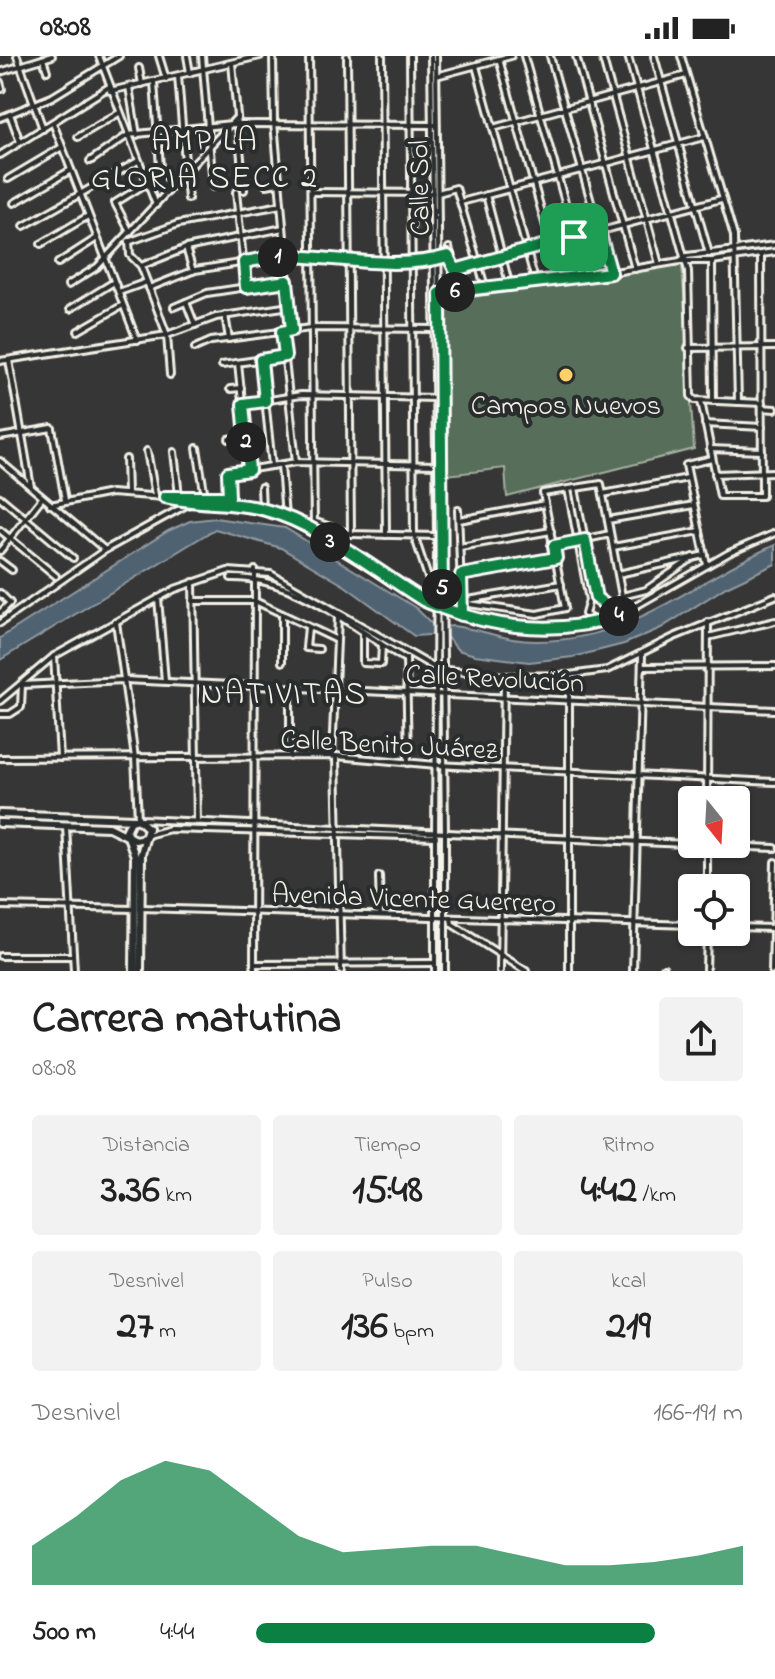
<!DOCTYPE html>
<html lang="es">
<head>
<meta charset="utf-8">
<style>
	:root { --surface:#fff; --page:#f2f2f2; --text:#222; --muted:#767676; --accent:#0b8043 }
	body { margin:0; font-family:"Indie Flower",sans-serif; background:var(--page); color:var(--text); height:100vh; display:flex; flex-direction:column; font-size:30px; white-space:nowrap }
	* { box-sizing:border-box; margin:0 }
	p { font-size:26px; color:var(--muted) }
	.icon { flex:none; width:44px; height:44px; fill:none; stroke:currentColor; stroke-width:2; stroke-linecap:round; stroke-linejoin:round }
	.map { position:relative; height:915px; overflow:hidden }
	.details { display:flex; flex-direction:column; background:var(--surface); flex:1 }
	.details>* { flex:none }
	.needle { width:52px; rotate:162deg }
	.tools { position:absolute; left:678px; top:730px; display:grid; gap:16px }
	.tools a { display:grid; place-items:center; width:72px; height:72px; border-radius:8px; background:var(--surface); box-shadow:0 2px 6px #0004; font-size:40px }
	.pin { position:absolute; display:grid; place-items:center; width:68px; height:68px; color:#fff; margin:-34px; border-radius:16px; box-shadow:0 4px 12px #0006 }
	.km { position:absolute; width:40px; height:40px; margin:-20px; border-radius:50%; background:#222; color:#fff; font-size:22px; line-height:40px; text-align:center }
	.round { display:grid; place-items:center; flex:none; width:84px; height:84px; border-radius:8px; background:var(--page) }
	.overview { display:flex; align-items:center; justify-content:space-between; height:136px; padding:0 32px }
	h1 { font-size:44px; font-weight:700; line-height:60px }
	.stats { display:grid; grid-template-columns:repeat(3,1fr); gap:12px; height:136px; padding:8px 32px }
	.stats div { display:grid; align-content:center; border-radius:8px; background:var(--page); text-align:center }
	.stats b { font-size:40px; font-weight:700 }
	.stats small { font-size:22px; font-weight:400 }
	.stats p { font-size:22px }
	.chart { height:224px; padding:16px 32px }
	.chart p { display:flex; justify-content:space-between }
	.chart svg { width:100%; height:144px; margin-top:8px; fill:var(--accent); opacity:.7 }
	ul { padding:0 32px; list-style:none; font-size:26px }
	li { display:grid; grid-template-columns:128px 96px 1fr; align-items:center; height:60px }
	li i { height:20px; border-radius:10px; background:var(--accent) }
	.status { display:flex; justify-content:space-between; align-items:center; height:56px; padding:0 40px; background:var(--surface); direction:ltr }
	.status svg { height:22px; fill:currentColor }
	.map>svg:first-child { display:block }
	.green { fill:#566e5a; stroke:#a5b0a1; stroke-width:2 }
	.water { fill:#4f6272; stroke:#919ba1; stroke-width:2 }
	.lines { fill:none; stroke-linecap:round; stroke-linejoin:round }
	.minor-casing { stroke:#f4f1e8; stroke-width:10 }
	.tertiary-casing { stroke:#f4f1e8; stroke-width:10 }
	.primary-casing { stroke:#f4f1e8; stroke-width:12 }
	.minor { stroke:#2a2d2e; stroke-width:4 }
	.tertiary { stroke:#2a2d2e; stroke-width:4 }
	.primary { stroke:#2a2d2e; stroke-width:6 }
	.route-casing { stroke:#fff; stroke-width:16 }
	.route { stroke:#0b8043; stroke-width:10 }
	.poi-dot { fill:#ffd166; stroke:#2a2d2e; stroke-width:3 }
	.labels { text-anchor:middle; stroke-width:8; stroke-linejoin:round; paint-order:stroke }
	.street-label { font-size:28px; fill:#f4f1e8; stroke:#2a2d2e }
	.poi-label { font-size:28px; fill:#f4f1e8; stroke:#2a2d2e }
	.quarter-label { font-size:32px; letter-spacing:2px; fill:#f4f1e8; stroke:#2a2d2e }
</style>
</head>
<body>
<div class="status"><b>08:08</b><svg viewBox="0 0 49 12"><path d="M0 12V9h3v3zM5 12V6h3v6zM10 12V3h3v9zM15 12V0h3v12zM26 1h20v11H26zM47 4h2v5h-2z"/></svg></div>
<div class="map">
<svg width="775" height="915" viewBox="0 0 775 915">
	<rect width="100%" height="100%" fill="#373636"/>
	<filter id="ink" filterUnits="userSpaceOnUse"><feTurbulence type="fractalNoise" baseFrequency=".0125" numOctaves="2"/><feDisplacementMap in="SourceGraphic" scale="16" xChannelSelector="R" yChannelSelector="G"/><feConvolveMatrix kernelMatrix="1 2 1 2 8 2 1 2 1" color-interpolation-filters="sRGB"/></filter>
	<g filter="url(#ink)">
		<!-- green -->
		<polygon class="green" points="682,208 694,393 507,441 505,412 447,419 440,246"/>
		<!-- water -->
		<path class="water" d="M215 462 285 472 416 552 435 571C441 572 447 570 453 570 482 573 508 586 538 585 636 584 690 526 775 489V508L726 531 661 572 624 588 573 601 529 606 475 599 458 594 444 578 414 580 345 530 281 492 215 473 0 604V582L168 475 190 465Z"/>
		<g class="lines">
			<defs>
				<g id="minor">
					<polyline points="17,0 43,73"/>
					<polyline points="99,0 156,149"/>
					<polyline points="159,0 166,23"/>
					<polyline points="187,0 190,17"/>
					<polyline points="202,0 213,131"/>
					<polyline points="273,0 274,66 292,274"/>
					<polyline points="309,0 314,475"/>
					<polyline points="347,0 351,478"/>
					<polyline points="382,0 386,479"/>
					<polyline points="410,0 414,479 436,546"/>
					<polyline points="524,0 586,221"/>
					<polyline points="550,0 611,217"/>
					<polyline points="576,0 635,213"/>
					<polyline points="602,0 659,208"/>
					<polyline points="628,0 688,215 691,340 695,344 762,347"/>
					<polyline points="654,0 709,198"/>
					<polyline points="681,0 734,180 738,346"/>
					<polyline points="43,3 47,15"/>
					<polyline points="499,3 561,225"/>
					<polyline points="232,7 244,134"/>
					<polyline points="476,10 536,228"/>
					<polyline points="139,12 142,28"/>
					<polyline points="0,16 52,0"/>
					<polyline points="178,20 188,143"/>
					<polyline points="436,20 511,0"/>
					<polyline points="0,26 2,33"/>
					<polyline points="154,26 161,125 168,136"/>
					<polyline points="129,31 137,79"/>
					<polyline points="110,35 260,0"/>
					<polyline points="10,58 20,86"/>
					<polyline points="0,62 52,41 119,0"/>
					<polyline points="53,67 137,284"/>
					<polyline points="493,72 686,19"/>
					<polyline points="78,81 119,57"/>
					<polyline points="0,99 109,31"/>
					<polyline points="90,105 128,79 231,68 435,69"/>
					<polyline points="8,123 62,91"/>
					<polyline points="266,129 279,127"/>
					<polyline points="236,136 246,231"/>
					<polyline points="311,136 433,137"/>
					<polyline points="438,137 456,132 486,234"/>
					<polyline points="486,139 510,231"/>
					<polyline points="461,146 704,81"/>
					<polyline points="14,147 71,114"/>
					<polyline points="24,170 138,105"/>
					<polyline points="130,176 115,147 147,127"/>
					<polyline points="129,185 130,199 141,210 167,279 170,319"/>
					<polyline points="128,186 178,168 281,149"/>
					<polyline points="41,188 88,160"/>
					<polyline points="186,192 193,215"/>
					<polyline points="449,192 462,235"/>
					<polyline points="712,205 713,345"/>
					<polyline points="58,207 97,182"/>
					<polyline points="141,210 186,192 283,172"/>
					<polyline points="455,214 721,143"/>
					<polyline points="68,229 97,211 237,61"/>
					<polyline points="149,232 195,214 285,200 385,205 451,201"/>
					<polyline points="119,236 147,226"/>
					<polyline points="186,246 195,269"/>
					<polyline points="174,251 207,237 287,225"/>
					<polyline points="70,253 114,226"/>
					<polyline points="225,259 229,283"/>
					<polyline points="78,275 123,249"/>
					<polyline points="282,276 296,406"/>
					<polyline points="195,292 211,285 311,272 440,273"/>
					<polyline points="688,292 775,291"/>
					<polyline points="9,304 31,431"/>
					<polyline points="261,304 272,410"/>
					<polyline points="0,305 167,279 216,261 290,250"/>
					<polyline points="238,307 249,414"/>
					<polyline points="222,309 285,300"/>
					<polyline points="230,333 241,332"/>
					<polyline points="701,345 720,440 762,440 761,199"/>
					<polyline points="243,348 301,339 435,342"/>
					<polyline points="762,352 775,353"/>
					<polyline points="705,368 762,371"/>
					<polyline points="0,381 52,372 65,444"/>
					<polyline points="229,383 246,380"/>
					<polyline points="197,392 205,441"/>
					<polyline points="710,393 762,395"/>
					<polyline points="147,395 155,439"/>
					<polyline points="174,396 179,440"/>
					<polyline points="126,403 127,437"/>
					<polyline points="0,405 105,494"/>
					<polyline points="281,409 285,461"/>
					<polyline points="715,418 775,416"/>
					<polyline points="261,431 262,453"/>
					<polyline points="575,432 596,542 620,559"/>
					<polyline points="568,433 589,544 585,558 595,567"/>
					<polyline points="603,438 688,422"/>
					<polyline points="0,441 73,502"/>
					<polyline points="165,441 229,441 228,417 296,406 437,409"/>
					<polyline points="50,449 111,437 164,441"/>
					<polyline points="458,454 462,559"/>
					<polyline points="459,464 545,448"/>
					<polyline points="608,464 694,449"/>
					<polyline points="313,465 351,478 437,480"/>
					<polyline points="0,474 56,520"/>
					<polyline points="554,490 610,478"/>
					<polyline points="460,491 551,475"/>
					<polyline points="613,491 700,475"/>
					<polyline points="0,495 42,442"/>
					<polyline points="0,505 12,514"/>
					<polyline points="707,509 686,409 712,403"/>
					<polyline points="618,518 705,499"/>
					<polyline points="461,519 556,502"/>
					<path d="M231 522C297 521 351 571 405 603"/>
					<polyline points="193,526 197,766"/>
					<polyline points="0,537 10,547 0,557"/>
					<polyline points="158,542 165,625"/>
					<polyline points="193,545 255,545 337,584"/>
					<polyline points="462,545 561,528"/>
					<polyline points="462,547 537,558 565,552 543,437 601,428 622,540"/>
					<polyline points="612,553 622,540 646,534 694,501"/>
					<polyline points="116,566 135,702 138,763"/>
					<polyline points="0,567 105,494 190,447 226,447 285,461 423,544 472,563 533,572 595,567 620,559 729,497 775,477"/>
					<polyline points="308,571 306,592 319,593"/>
					<polyline points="363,578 363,607 381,608 382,589"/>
					<polyline points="708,581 775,565"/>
					<polyline points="54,600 60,702"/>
					<polyline points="406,602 408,707"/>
					<polyline points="282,606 282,558"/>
					<polyline points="642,611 775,610"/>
					<polyline points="22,629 124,624 775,654"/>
					<polyline points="0,645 54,600 175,533 228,515 271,518 437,613 504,620 569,619 607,614 674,581 775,540"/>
					<polyline points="0,658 10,658 21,651 22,629"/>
					<polyline points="290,701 290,631"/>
					<polyline points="332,701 338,561"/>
					<polyline points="0,702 336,700 437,709"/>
					<polyline points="336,702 341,915"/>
					<polyline points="707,744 708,566"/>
					<polyline points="66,770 74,915"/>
					<polyline points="445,778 445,915"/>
					<polyline points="379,820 380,859"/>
					<polyline points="707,832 707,788"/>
					<polyline points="0,850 134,853"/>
					<polyline points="451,862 452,868 526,915"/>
					<polyline points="0,900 73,900"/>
					<polyline points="255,908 435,907"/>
					<polyline points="254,915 255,514"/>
					<polyline points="435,915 435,782"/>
					<polyline points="500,915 504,620"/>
					<polyline points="569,915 569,619"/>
					<polyline points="633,915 642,599"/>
					<polyline points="664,915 664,912"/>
					<polyline points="706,915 707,876"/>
					<polyline points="772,915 775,806"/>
				</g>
				<g id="tertiary">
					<polyline points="431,0 437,480 435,782"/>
					<polyline points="436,0 445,778"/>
					<polyline points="680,205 687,200 775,189"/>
					<polyline points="441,237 561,225 680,205 712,205 775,196"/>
					<polyline points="437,709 775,726"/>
					<polyline points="141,763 775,792"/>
					<polyline points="147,779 170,773 436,781"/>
					<polyline points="141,852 692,869"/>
					<polyline points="736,871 775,872"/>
				</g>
				<g id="primary">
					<polyline points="0,758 135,763"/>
					<polyline points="138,763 148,772 141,798 140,915"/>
					<polyline points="0,767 109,771 135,784 144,782"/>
					<polyline points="134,915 135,800 126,775 131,765 138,763"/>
				</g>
			</defs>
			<!-- minor casing -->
			<use href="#minor" class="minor-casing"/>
			<!-- tertiary casing -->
			<use href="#tertiary" class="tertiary-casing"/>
			<!-- primary casing -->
			<use href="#primary" class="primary-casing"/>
			<!-- minor -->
			<use href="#minor" class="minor"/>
			<!-- tertiary -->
			<use href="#tertiary" class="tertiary"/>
			<!-- primary -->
			<use href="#primary" class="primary"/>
		</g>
	</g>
	<g class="lines" filter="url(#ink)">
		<defs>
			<path id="route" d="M574 181 455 214 448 200C397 215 339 201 287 200 273 200 258 204 244 206L246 231 287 225 292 274 282 276 285 300 261 304 265 345 243 348 249 414 228 417 229 441H165C197 449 230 445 262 453 320 468 373 513 423 544 429 547 435 549 442 552 499 573 562 580 620 559L596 542 585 484 554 490 556 502 461 519 462 559 442 552 440 237 611 217 599 175 574 181"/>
		</defs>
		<!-- route casing -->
		<use href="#route" class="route-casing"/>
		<!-- route -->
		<use href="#route" class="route"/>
	</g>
	<!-- markers -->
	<circle class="poi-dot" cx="566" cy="319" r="8"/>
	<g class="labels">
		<!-- street labels -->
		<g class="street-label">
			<text transform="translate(418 132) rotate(-91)" y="10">Calle Sol</text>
			<text transform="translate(495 621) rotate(3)" y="10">Calle Revolución</text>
			<text transform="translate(389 687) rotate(3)" y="10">Calle Benito Juárez</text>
			<text transform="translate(414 841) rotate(2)" y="10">Avenida Vicente Guerrero</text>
		</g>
		<!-- poi labels -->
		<g class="poi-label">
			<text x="566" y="358">Campos Nuevos</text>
		</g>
		<!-- quarter labels -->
		<g class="quarter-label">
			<text x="205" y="94">AMP LA<tspan x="205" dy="37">GLORIA SECC 2</tspan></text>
			<text x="284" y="647">NATIVITAS</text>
		</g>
	</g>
</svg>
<div class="tools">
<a><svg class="needle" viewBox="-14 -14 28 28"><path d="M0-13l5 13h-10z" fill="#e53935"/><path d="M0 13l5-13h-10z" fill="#767676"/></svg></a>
<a><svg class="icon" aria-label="locate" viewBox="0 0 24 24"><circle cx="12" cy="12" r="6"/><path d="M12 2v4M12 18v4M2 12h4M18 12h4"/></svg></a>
</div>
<div class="pin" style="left:574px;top:181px;background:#1e9e55"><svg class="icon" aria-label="arrive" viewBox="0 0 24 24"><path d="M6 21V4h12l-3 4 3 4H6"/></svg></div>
<b class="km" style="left:278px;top:201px">1</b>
<b class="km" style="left:246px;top:386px">2</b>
<b class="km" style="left:330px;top:486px">3</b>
<b class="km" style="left:619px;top:560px">4</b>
<b class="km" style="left:442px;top:533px">5</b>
<b class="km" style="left:455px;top:236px">6</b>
</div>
<section class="details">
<div class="overview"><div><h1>Carrera matutina</h1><p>08:08</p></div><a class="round"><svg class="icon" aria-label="share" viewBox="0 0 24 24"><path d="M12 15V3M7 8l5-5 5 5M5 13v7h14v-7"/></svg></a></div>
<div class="stats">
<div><p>Distancia</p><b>3.36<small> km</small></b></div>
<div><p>Tiempo</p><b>15:48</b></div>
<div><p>Ritmo</p><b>4:42<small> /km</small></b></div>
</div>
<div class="stats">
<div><p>Desnivel</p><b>27<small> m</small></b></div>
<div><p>Pulso</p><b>136<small> bpm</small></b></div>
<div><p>kcal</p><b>219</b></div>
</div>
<div class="chart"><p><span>Desnivel</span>166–191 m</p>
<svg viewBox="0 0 160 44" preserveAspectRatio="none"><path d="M0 44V32L10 23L20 12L30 6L40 9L50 19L60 29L70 34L80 33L90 32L100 32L110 35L120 38L130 38L140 37L150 35L160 32V44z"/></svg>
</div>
<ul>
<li><b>500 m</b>4:44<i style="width:82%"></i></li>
</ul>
</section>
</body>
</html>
